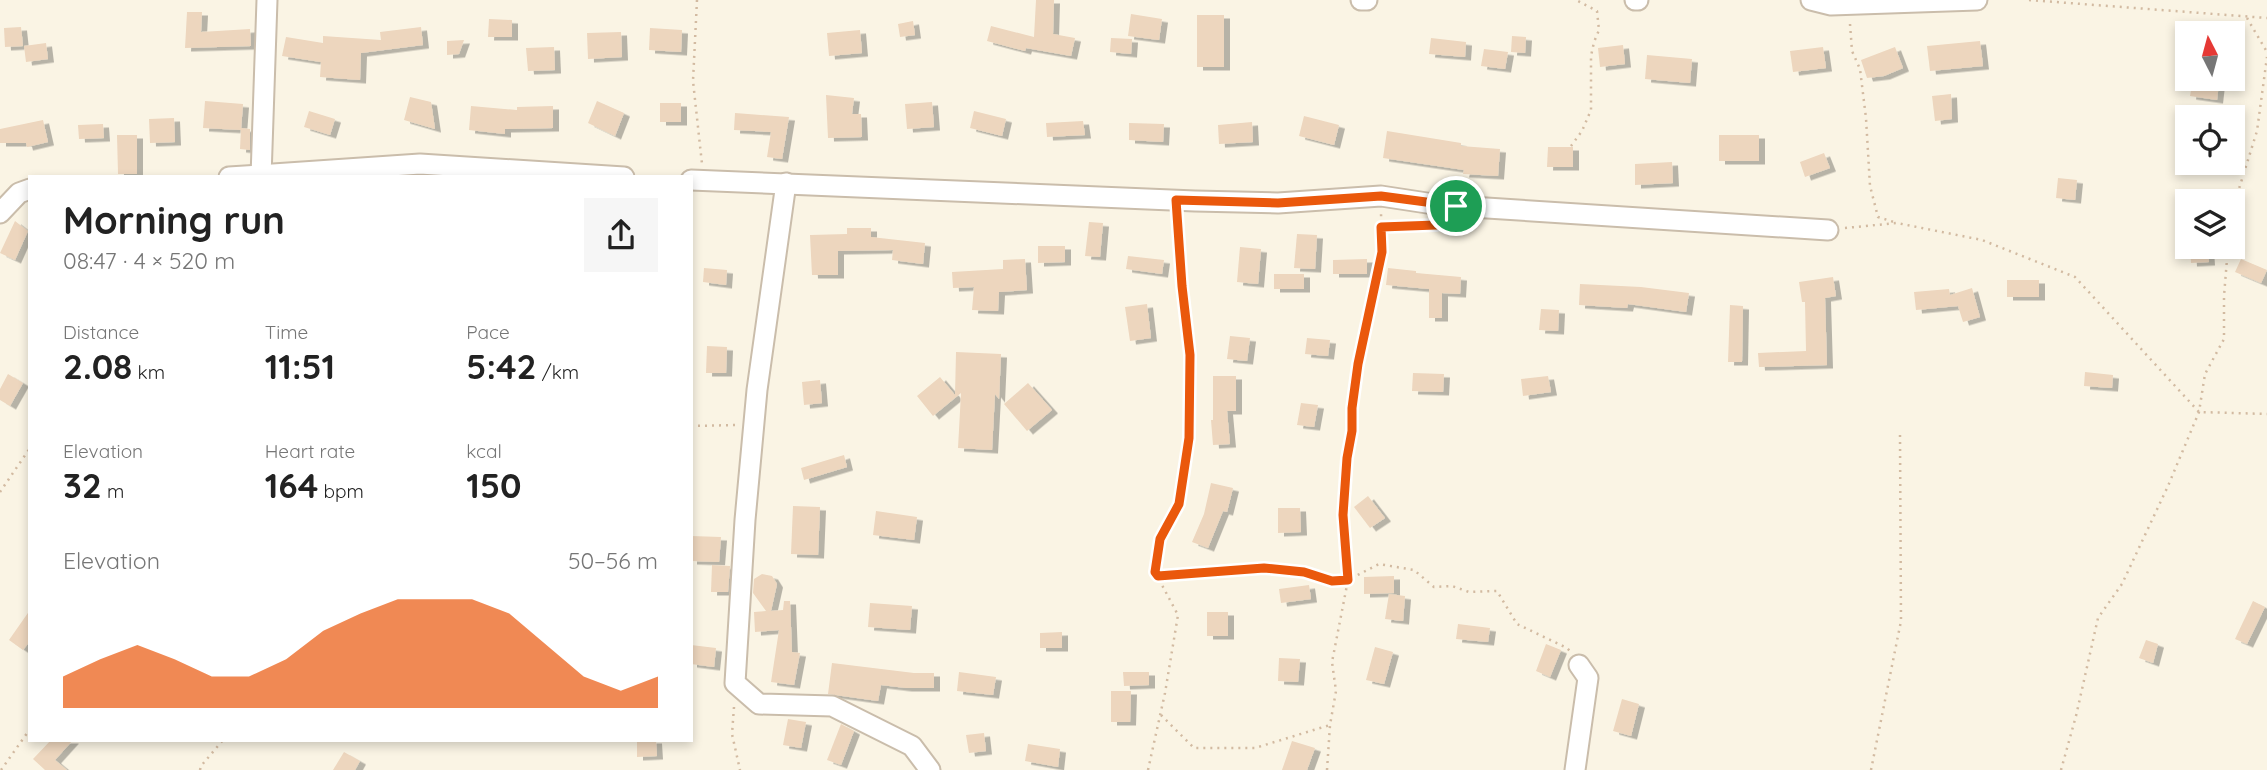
<!DOCTYPE html>
<html lang="en">
<head>
<meta charset="utf-8">
<style>
	:root { --surface:#fff; --page:#f6f6f6; --text:#222; --muted:#767676; --accent:#ea580c }
	body { margin:0; font-family:Quicksand,sans-serif; background:var(--page); color:var(--text); height:100vh; display:flex; flex-direction:column; font-size:26px; white-space:nowrap }
	* { box-sizing:border-box; margin:0 }
	p { font-size:23px; color:var(--muted) }
	.icon { flex:none; width:38px; height:38px; fill:none; stroke:currentColor; stroke-width:2; stroke-linecap:round; stroke-linejoin:round }
	.map { position:relative; flex:1; overflow:hidden }
	.drawer { position:absolute; left:28px; top:175px; width:665px; height:567px; display:flex; flex-direction:column; background:var(--surface); border-radius:0px; box-shadow:0 4px 10px #0003 }
	.drawer>* { flex:none }
	.needle { width:46px; rotate:354deg }
	.controls { position:absolute; left:2175px; top:21px; display:grid; gap:14px }
	.controls a { display:grid; place-items:center; width:70px; height:70px; border-radius:0px; background:var(--surface); box-shadow:0 4px 10px #0003; font-size:35px }
	.pin { position:absolute; display:grid; place-items:center; width:60px; height:60px; color:#fff; margin:-30px; border:4px solid #fff; border-radius:50%; box-shadow:0 2px 7px #0007 }
	.round { display:grid; place-items:center; flex:none; width:74px; height:74px; border-radius:0px; background:var(--page) }
	.head { display:flex; align-items:center; justify-content:space-between; height:119px; padding:0 35px }
	h1 { font-size:38px; font-weight:700; line-height:52px }
	.stats { display:grid; grid-template-columns:repeat(3,1fr); gap:10px; height:119px; padding:7px 35px }
	.stats div { display:grid; align-content:center }
	.stats b { font-size:35px; font-weight:700 }
	.stats small { font-size:19px; font-weight:400 }
	.stats p { font-size:19px }
	.chart { height:196px; padding:14px 35px }
	.chart p { display:flex; justify-content:space-between }
	.chart svg { width:100%; height:126px; margin-top:7px; fill:var(--accent); opacity:.7 }
	.map>svg:first-child { display:block }
	.building { fill:#edd6be; filter:url(#shadow) }
	.lines { fill:none; stroke-linecap:round; stroke-linejoin:round }
	.minor-casing { stroke:#cabdab; stroke-width:23 }
	.path { stroke:#d2baa1; stroke-width:2.5; stroke-dasharray:2 5; stroke-linecap:butt }
	.minor { stroke:#fff; stroke-width:19 }
	.route-casing { stroke:#fff; stroke-width:14 }
	.route { stroke:#ea580c; stroke-width:9 }
</style>
</head>
<body>
<div class="map">
<svg width="2267" height="770" viewBox="0 0 2267 770">
	<defs>
		<filter id="shadow"><feDropShadow dx="6" dy="3.5" stdDeviation="0" flood-color="#0004"/></filter>
	</defs>
	<rect width="100%" height="100%" fill="#faf4e4"/>
	<!-- building -->
	<g class="building">
		<polygon points="1036,0 1054,0 1053,34 1075,38 1071,56 1026,48 1025,51 987,41 991,26 1034,37"/>
		<polygon points="187,12 202,12 201,32 250,29 251,46 185,48"/>
		<polygon points="1131,14 1162,19 1159,40 1128,36"/>
		<rect x="1197" y="15" width="27" height="52"/>
		<polygon points="489,19 512,20 512,37 488,37"/>
		<polygon points="913,21 915,35 900,37 898,24"/>
		<polygon points="21,27 23,46 5,47 4,28"/>
		<polygon points="421,27 423,45 361,53 360,80 320,77 321,62 282,56 286,37 323,43 323,36 381,40 380,32"/>
		<polygon points="650,28 682,30 681,52 649,50"/>
		<polygon points="860,30 862,53 829,56 827,33"/>
		<polygon points="621,32 622,57 588,59 587,33"/>
		<polygon points="1512,36 1526,37 1525,53 1511,52"/>
		<polygon points="1111,38 1132,39 1131,54 1110,52"/>
		<polygon points="1431,38 1466,42 1465,57 1429,54"/>
		<polygon points="464,40 459,54 447,55 447,41"/>
		<polygon points="1980,41 1983,66 1930,71 1927,46"/>
		<polygon points="46,43 48,59 26,62 24,46"/>
		<polygon points="1623,45 1625,64 1600,67 1598,48"/>
		<polygon points="554,47 555,70 528,71 526,48"/>
		<polygon points="1823,47 1826,68 1793,72 1790,51"/>
		<polygon points="1895,47 1903,68 1884,76 1867,78 1861,60"/>
		<polygon points="1484,49 1508,52 1505,69 1481,66"/>
		<polygon points="1647,55 1692,59 1690,83 1645,79"/>
		<polygon points="2193,79 2219,83 2217,100 2190,96"/>
		<polygon points="1951,94 1952,119 1935,121 1932,96"/>
		<polygon points="826,95 854,98 852,114 861,114 862,137 828,138"/>
		<polygon points="410,97 431,102 435,129 404,120"/>
		<polygon points="205,101 243,104 241,130 203,128"/>
		<polygon points="597,101 624,113 615,136 588,123"/>
		<polygon points="932,102 934,127 907,129 905,104"/>
		<rect x="660" y="103" width="21" height="19"/>
		<polygon points="471,106 517,110 517,107 553,106 553,128 505,129 505,134 469,130"/>
		<polygon points="309,111 335,119 330,135 304,127"/>
		<polygon points="974,111 1006,119 1002,136 970,128"/>
		<polygon points="735,113 789,117 782,159 767,157 771,132 734,130"/>
		<polygon points="1304,116 1339,125 1334,145 1299,136"/>
		<polygon points="174,118 175,142 150,143 149,119"/>
		<polygon points="43,120 48,142 27,147 26,143 0,143 0,129"/>
		<polygon points="1083,121 1085,135 1047,137 1046,123"/>
		<polygon points="1252,122 1253,142 1219,144 1218,125"/>
		<polygon points="1129,123 1164,124 1163,142 1129,140"/>
		<polygon points="103,124 104,138 79,139 78,125"/>
		<polygon points="241,128 250,129 250,150 240,149"/>
		<polygon points="1387,131 1461,143 1461,146 1500,149 1498,176 1463,174 1464,170 1383,158"/>
		<polygon points="117,135 137,135 137,174 118,174"/>
		<rect x="1719" y="135" width="40" height="26"/>
		<polygon points="1548,147 1573,147 1573,167 1547,167"/>
		<polygon points="1824,153 1830,168 1805,177 1800,162"/>
		<polygon points="1672,162 1673,183 1635,185 1635,164"/>
		<polygon points="2058,178 2077,180 2075,200 2056,198"/>
		<polygon points="15,221 28,231 15,260 0,253"/>
		<polygon points="1089,222 1103,223 1100,257 1085,256"/>
		<polygon points="847,228 871,228 871,237 925,243 923,264 892,260 893,250 838,251 838,275 812,275 810,235 847,234"/>
		<polygon points="1297,234 1317,235 1315,269 1294,268"/>
		<polygon points="1038,246 1065,246 1065,262 1038,263"/>
		<polygon points="1240,247 1261,249 1258,284 1237,282"/>
		<polygon points="2190,247 2208,247 2209,262 2191,263"/>
		<polygon points="1128,256 1164,260 1162,274 1126,269"/>
		<polygon points="1025,259 1027,290 999,292 998,311 972,310 974,287 953,288 952,272 1003,269 1003,260"/>
		<polygon points="1367,259 1367,274 1333,274 1333,260"/>
		<polygon points="2241,259 2267,270 2261,283 2235,272"/>
		<polygon points="704,268 727,270 726,285 703,282"/>
		<polygon points="1388,268 1416,271 1416,273 1461,277 1460,294 1442,293 1442,318 1429,318 1429,289 1386,285"/>
		<rect x="1274" y="274" width="30" height="15"/>
		<polygon points="1833,277 1836,296 1825,298 1827,365 1759,367 1758,353 1806,351 1805,302 1802,302 1799,282"/>
		<rect x="2007" y="280" width="32" height="17"/>
		<polygon points="1580,284 1641,287 1689,293 1686,312 1628,304 1627,308 1579,305"/>
		<polygon points="1972,288 1980,317 1963,322 1958,306 1916,310 1914,292 1949,289 1950,295"/>
		<polygon points="1147,304 1151,338 1130,341 1125,307"/>
		<polygon points="1730,305 1743,306 1742,362 1728,362"/>
		<polygon points="1541,309 1559,310 1558,331 1539,330"/>
		<polygon points="1230,336 1250,338 1247,361 1227,359"/>
		<polygon points="1307,338 1330,340 1328,356 1305,354"/>
		<polygon points="707,346 727,347 726,373 706,373"/>
		<polygon points="956,352 1001,354 999,399 995,394 992,450 958,448 961,393 933,416 917,396 940,377 955,395"/>
		<polygon points="2085,372 2113,375 2112,388 2084,386"/>
		<polygon points="1413,373 1444,374 1443,392 1412,391"/>
		<polygon points="8,374 23,383 10,406 0,400 0,389"/>
		<polygon points="1213,376 1236,376 1236,411 1227,411 1230,444 1213,445 1211,420 1213,420"/>
		<polygon points="1548,376 1551,392 1523,396 1521,379"/>
		<polygon points="820,380 822,403 804,405 802,382"/>
		<polygon points="1028,383 1052,410 1027,431 1004,404"/>
		<polygon points="1301,403 1318,405 1314,427 1297,425"/>
		<polygon points="844,455 847,467 804,480 801,468"/>
		<polygon points="1211,483 1233,488 1227,512 1223,511 1208,548 1192,542 1204,514"/>
		<polygon points="1368,496 1385,518 1370,528 1354,507"/>
		<polygon points="793,506 820,507 818,555 791,554"/>
		<polygon points="1278,508 1300,508 1301,532 1278,533"/>
		<polygon points="876,511 917,517 914,540 873,535"/>
		<polygon points="691,536 721,537 719,562 691,561"/>
		<polygon points="712,565 730,566 728,592 711,592"/>
		<polygon points="762,574 772,576 777,584 771,611 783,610 784,601 790,601 792,652 800,653 794,685 771,682 779,630 755,632 754,612 766,611 753,593 754,579"/>
		<polygon points="1394,576 1394,593 1364,594 1364,577"/>
		<polygon points="1309,585 1311,599 1281,603 1279,589"/>
		<polygon points="1389,594 1405,596 1403,621 1385,619"/>
		<polygon points="2253,601 2265,607 2247,644 2235,639"/>
		<polygon points="870,603 912,606 910,630 868,627"/>
		<polygon points="30,610 30,641 23,650 9,640"/>
		<rect x="1207" y="612" width="21" height="24"/>
		<polygon points="1458,624 1490,628 1488,642 1456,639"/>
		<polygon points="1062,632 1062,648 1040,648 1040,633"/>
		<polygon points="2146,640 2158,644 2153,663 2139,658"/>
		<polygon points="1546,644 1561,650 1550,677 1536,671"/>
		<polygon points="691,645 716,648 714,667 691,664"/>
		<polygon points="1375,647 1393,652 1384,684 1366,680"/>
		<polygon points="1279,658 1300,659 1298,682 1278,681"/>
		<polygon points="832,663 914,673 934,673 934,688 906,688 881,685 878,701 828,694"/>
		<polygon points="959,672 996,677 993,695 957,691"/>
		<polygon points="1123,672 1149,672 1149,685 1124,686"/>
		<polygon points="1111,691 1131,691 1130,722 1111,722"/>
		<polygon points="1622,699 1639,704 1631,736 1613,731"/>
		<polygon points="788,719 806,722 801,748 783,745"/>
		<polygon points="841,724 854,731 841,765 827,760"/>
		<polygon points="984,733 986,751 969,753 966,735"/>
		<polygon points="51,740 73,740 55,760 67,770 45,770 33,759"/>
		<polygon points="637,740 656,740 657,756 637,757"/>
		<polygon points="1292,741 1315,748 1307,770 1282,770"/>
		<polygon points="1028,744 1060,749 1058,767 1025,761"/>
		<polygon points="344,752 360,761 355,770 333,770"/>
	</g>
	<g class="lines">
		<defs>
			<g id="minor">
				<polyline points="1361,0 1367,0"/>
				<polyline points="1635,0 1638,0"/>
				<polyline points="1811,0 1831,5 1977,0"/>
				<polyline points="229,177 420,164 624,177"/>
				<polyline points="261,177 267,0"/>
				<polyline points="691,180 1195,201 1278,203 1381,196 1440,205 1828,230"/>
				<polyline points="786,183 757,390 745,520 735,683 759,704 832,706 912,746 930,770"/>
				<polyline points="0,213 19,193 30,189"/>
				<polyline points="1575,770 1588,678 1579,665"/>
			</g>
		</defs>
		<!-- minor casing -->
		<use href="#minor" class="minor-casing"/>
		<!-- path -->
		<g class="path">
			<polyline points="697,0 693,81 702,164"/>
			<polyline points="2029,0 2267,18"/>
			<polyline points="2247,18 2267,52"/>
			<polyline points="1850,24 1852,51 1860,69 1866,118 1870,186 1878,217 1894,222"/>
			<polyline points="1571,146 1582,131 1591,110 1591,56 1594,42 1599,30 1597,11 1576,0"/>
			<polyline points="2233,208 2257,131 2267,57"/>
			<polyline points="1381,227 1401,227 1440,224"/>
			<polyline points="1845,228 1897,223 1982,240 2075,277 2199,412 2267,414"/>
			<polyline points="691,426 737,425"/>
			<polyline points="0,492 30,448"/>
			<polyline points="1158,576 1177,576 1264,568 1304,572 1332,581 1348,580 1379,564 1414,570 1434,587 1452,586 1469,592 1497,591 1517,624 1567,648 1570,651"/>
			<polyline points="734,707 732,734 740,770"/>
			<polyline points="1161,715 1194,748 1255,748 1330,725"/>
			<polyline points="1,770 30,729"/>
			<polyline points="200,770 201,766 223,740"/>
			<polyline points="1148,770 1165,693 1178,615 1155,572 1160,539 1179,504 1189,437 1190,355 1182,286 1177,217"/>
			<polyline points="1327,770 1330,725 1336,691 1332,662 1348,580 1343,515 1347,458 1352,431 1352,408 1358,364 1382,252 1381,213"/>
			<polyline points="1871,770 1901,621 1900,435"/>
			<polyline points="2061,770 2076,716 2098,618 2122,584 2168,486 2199,412 2205,374 2224,339 2224,296 2228,247"/>
		</g>
		<!-- minor -->
		<use href="#minor" class="minor"/>
	</g>
	<g class="lines">
		<defs>
			<polygon id="route" points="1381,196 1456,206 1449,221 1436,225 1381,227 1382,252 1358,364 1352,408 1352,431 1347,458 1343,515 1348,580 1332,581 1304,572 1264,568 1158,576 1155,572 1160,539 1179,504 1189,438 1190,355 1182,286 1176,200 1278,203"/>
		</defs>
		<!-- route casing -->
		<use href="#route" class="route-casing"/>
		<!-- route -->
		<use href="#route" class="route"/>
	</g>
</svg>
<div class="controls">
<a><svg class="needle" viewBox="-14 -14 28 28"><path d="M0-13l5 13h-10z" fill="#e53935"/><path d="M0 13l5-13h-10z" fill="#767676"/></svg></a>
<a><svg class="icon" aria-label="locate" viewBox="0 0 24 24"><circle cx="12" cy="12" r="6"/><path d="M12 2v4M12 18v4M2 12h4M18 12h4"/></svg></a>
<a><svg class="icon" aria-label="layers" viewBox="0 0 24 24"><path d="M12 4l9 5-9 5-9-5zM3 14l9 5 9-5"/></svg></a>
</div>
<div class="pin" style="left:1456px;top:206px;background:#1e9e55"><svg class="icon" aria-label="arrive" viewBox="0 0 24 24"><path d="M6 21V4h12l-3 4 3 4H6"/></svg></div>
<section class="drawer">
<div class="head"><div><h1>Morning run</h1><p>08:47 · 4 × 520 m</p></div><a class="round"><svg class="icon" aria-label="share" viewBox="0 0 24 24"><path d="M12 15V3M7 8l5-5 5 5M5 13v7h14v-7"/></svg></a></div>
<div class="stats">
<div><p>Distance</p><b>2.08<small> km</small></b></div>
<div><p>Time</p><b>11:51</b></div>
<div><p>Pace</p><b>5:42<small> /km</small></b></div>
</div>
<div class="stats">
<div><p>Elevation</p><b>32<small> m</small></b></div>
<div><p>Heart rate</p><b>164<small> bpm</small></b></div>
<div><p>kcal</p><b>150</b></div>
</div>
<div class="chart"><p><span>Elevation</span>50–56 m</p>
<svg viewBox="0 0 160 44" preserveAspectRatio="none"><path d="M0 44V33L10 27L20 22L30 27L40 33L50 33L60 27L70 17L80 11L90 6L100 6L110 6L120 11L130 22L140 33L150 38L160 33V44z"/></svg>
</div>
</section>
</div>
</body>
</html>
